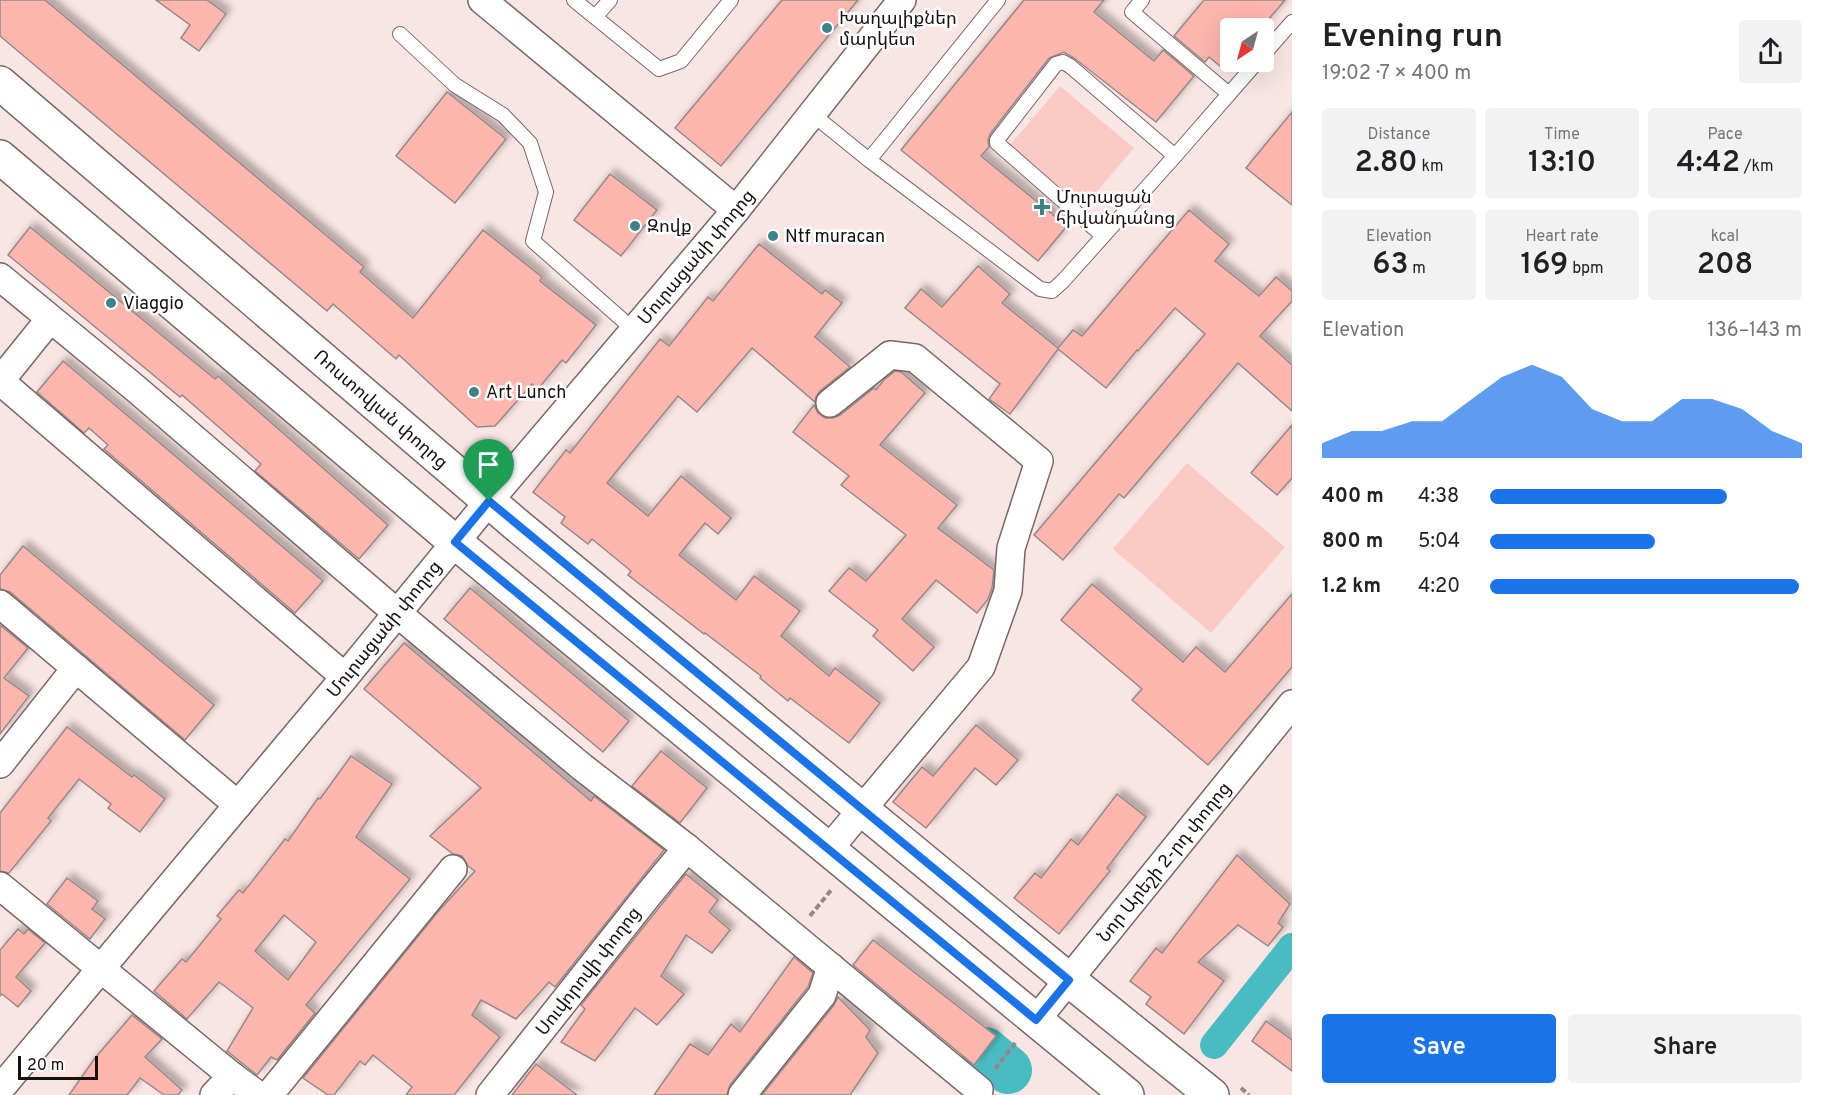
<!DOCTYPE html>
<html lang="en">
<head>
<meta charset="utf-8">
<style>
	:root { --surface:#fff; --page:#f2f2f2; --text:#202124; --muted:#757577; --accent:#1a73e8 }
	body { margin:0; font-family:Overpass,"Noto Sans Armenian",sans-serif; background:var(--page); color:var(--text); height:100vh; display:flex; flex-direction:column; font-size:22px; white-space:nowrap }
	* { box-sizing:border-box; margin:0 }
	p { font-size:20px; color:var(--muted) }
	.icon { flex:none; width:33px; height:33px; fill:none; stroke:currentColor; stroke-width:2; stroke-linecap:round; stroke-linejoin:round }
	.map { position:relative; flex:1; overflow:hidden }
	.drawer { display:flex; flex-direction:column; background:var(--surface); width:540px }
	.drawer>* { flex:none }
	.needle { width:39px; rotate:216deg }
	.fabs { position:absolute; left:1220px; top:18px; display:grid; gap:12px }
	.fabs a { display:grid; place-items:center; width:54px; height:54px; border-radius:6px; background:var(--surface); box-shadow:0 6px 24px #0002; font-size:30px }
	.scale { position:absolute; left:18px; bottom:15px; width:80px; box-sizing:border-box; padding-left:6px; border:3px solid #16100f; border-top:0; font-size:16px; line-height:21px; white-space:nowrap; color:#16100f; -webkit-text-stroke:4px #fff; paint-order:stroke }
	.pin { position:absolute; display:grid; place-items:center; width:51px; height:51px; color:#fff; margin:-62px -26px; border-radius:50% 50% 50% 0; rotate:-45deg; box-shadow:0 0 6px #0007 }
	.pin .icon { rotate:45deg }
	.round { display:grid; place-items:center; flex:none; width:63px; height:63px; border-radius:6px; background:var(--page) }
	.headline { display:flex; align-items:center; justify-content:space-between; height:102px; padding:0 30px }
	h1 { font-size:33px; font-weight:600; line-height:45px }
	.metrics { display:grid; grid-template-columns:repeat(3,1fr); gap:9px; height:102px; padding:6px 30px }
	.metrics div { display:grid; align-content:center; border-radius:6px; background:var(--page); text-align:center }
	.metrics b { font-size:30px; font-weight:600 }
	.metrics small { font-size:16px; font-weight:400 }
	.metrics p { font-size:16px }
	.chart { height:168px; padding:12px 30px }
	.chart p { display:flex; justify-content:space-between }
	.chart svg { width:100%; height:108px; margin-top:6px; fill:var(--accent); opacity:.7 }
	.action { display:flex; gap:12px; margin-top:auto; padding:12px 30px }
	.action a { flex:1; height:69px; border-radius:6px; background:var(--accent); color:#fff; font-size:24px; font-weight:600; line-height:69px; text-align:center }
	.action a+a { background:var(--page); color:var(--text) }
	ul { padding:0 30px; list-style:none; font-size:20px }
	li { display:grid; grid-template-columns:96px 72px 1fr; align-items:center; height:45px }
	li i { height:15px; border-radius:8px; background:var(--accent) }
	main { display:flex; flex:1; min-height:0 }
	.map>svg:first-child { display:block }
	.green { fill:#fccac4 }
	.lines { fill:none; stroke-linecap:round; stroke-linejoin:round }
	.canal { stroke:#48bcc2; stroke-width:28 }
	.river { stroke:#48bcc2; stroke-width:48 }
	.building { fill:#fcb6ae; stroke:#988886; stroke-width:1.5; fill-rule:evenodd; filter:url(#shadow) }
	.service-casing { stroke:#776765; stroke-width:16 }
	.minor-casing { stroke:#776765; stroke-width:30 }
	.primary-casing { stroke:#776765; stroke-width:36 }
	.path { stroke:#948785; stroke-width:4; stroke-dasharray:6 3; stroke-linecap:butt }
	.service { stroke:#fff; stroke-width:14 }
	.minor { stroke:#fff; stroke-width:27 }
	.primary { stroke:#fff; stroke-width:33 }
	.route-casing { stroke:#fff; stroke-width:12 }
	.route { stroke:#1a73e8; stroke-width:8 }
	.poi-dot { fill:#3b8387; stroke:#fff; stroke-width:2 }
	.labels { text-anchor:middle; stroke-width:5; stroke-linejoin:round; paint-order:stroke }
	.poi-label { font-size:18px; fill:#16100f; stroke:#fff; text-anchor:start }
	.street-label { font-size:18px; fill:#16100f; stroke:#fff }
</style>
</head>
<body>
<main>
<div class="map">
<svg width="1292" height="1095" viewBox="0 0 1292 1095">
	<defs>
		<filter id="shadow"><feDropShadow dx="5.5" dy="-5.5" stdDeviation="3" flood-color="#0004"/></filter>
	</defs>
	<rect width="100%" height="100%" fill="#f9e6e4"/>
	<!-- green -->
	<g class="green">
		<polygon points="1060,86 1134,148 1084,207 1010,145"/>
		<polygon points="1187,463 1285,547 1211,633 1113,549"/>
	</g>
	<g class="lines">
		<!-- canal -->
		<polyline class="canal" points="1214,1045 1292,947"/>
		<!-- river -->
		<polyline class="river" points="985,1051 1008,1070"/>
	</g>
	<!-- building -->
	<g class="building">
		<polygon points="0,0 45,0 364,267 360,272 413,318 483,230 542,277 540,281 596,325 566,363 562,360 538,389 532,384 495,426 477,427 399,355 396,359 333,304 327,311 0,36"/>
		<polygon points="156,0 207,0 226,14 199,51 181,38 190,25"/>
		<polygon points="782,0 858,0 721,166 675,128"/>
		<polygon points="1024,0 1104,0 1094,12 1154,61 1163,50 1194,76 1156,122 1074,58 1064,52 1049,58 990,134 988,140 989,147 981,156 1067,226 1038,261 901,150"/>
		<polygon points="1204,0 1285,0 1261,28 1230,28 1230,62 1234,62 1226,71 1209,57 1205,62 1174,36"/>
		<polygon points="447,92 506,139 455,203 396,156"/>
		<polygon points="1292,112 1292,205 1246,168"/>
		<polygon points="610,174 657,210 621,256 574,220"/>
		<polygon points="1189,210 1229,244 1215,261 1259,296 1276,277 1292,291 1292,301 1260,336 1292,365 1292,411 1238,363 1124,498 1119,494 1063,560 1034,535 1205,334 1175,308 1138,351 1137,350 1106,388 1058,349 1010,414 989,399 1000,384 905,308 921,289 942,307 978,266 1010,294 1002,303 1058,348 1073,330 1082,336"/>
		<polygon points="30,227 215,379 218,376 388,525 359,559 255,471 261,464 182,395 180,397 8,255"/>
		<polygon points="759,244 822,294 825,290 842,303 815,337 850,367 820,391 816,397 815,402 752,348 697,412 678,396 607,483 648,516 681,476 731,518 718,534 705,523 679,555 736,600 754,576 800,611 781,636 829,676 835,668 880,703 849,743 790,698 788,701 760,678 761,676 705,633 704,634 628,575 631,571 592,539 588,544 561,523 565,517 533,492 566,450 570,453 660,339 669,346 708,297 713,301"/>
		<polygon points="63,361 323,581 295,613 104,449 108,445 89,428 84,433 37,392"/>
		<polygon points="895,371 901,372 925,393 880,445 957,505 938,528 994,570 992,588 988,599 977,613 936,580 902,619 934,647 913,671 873,636 878,630 829,591 849,568 866,581 906,535 841,485 849,476 793,432 814,405 818,413 825,418 833,418 840,415 874,388 876,390 884,380"/>
		<polygon points="1292,425 1292,478 1277,495 1251,473"/>
		<polygon points="23,546 214,705 185,740 10,592 0,589 0,575"/>
		<polygon points="1092,584 1183,662 1196,647 1225,672 1292,594 1292,667 1208,765 1132,700 1142,689 1061,620"/>
		<polygon points="470,588 629,721 603,752 444,619"/>
		<polygon points="0,625 28,648 4,678 29,696 0,734"/>
		<polygon points="404,643 591,801 594,796 664,850 555,987 549,982 516,1019 481,1000 472,1015 500,1037 454,1095 406,1095 412,1087 373,1055 365,1065 360,1061 334,1095 328,1095 303,1078 437,913 475,871 468,866 462,856 453,854 430,836 481,788 364,689"/>
		<polygon points="976,725 1018,760 996,785 975,768 926,828 893,802 922,767 933,776"/>
		<polygon points="67,727 132,777 134,775 165,799 140,832 108,808 111,804 79,779 48,818 51,821 9,873 0,871 0,813"/>
		<polygon points="661,751 707,788 680,823 632,786"/>
		<path d="M351 756 392 784 356 837 410 879 306 1005 315 1013 277 1060 271 1057 257 1075 227 1051 253 1008 219 982 187 1019 154 991 182 959 186 962 221 919 217 916 239 890 243 893 285 839 288 841 318 798 320 799ZM284 915 316 942 288 980 255 951Z"/>
		<polygon points="1117,794 1146,817 1107,868 1110,871 1059,934 1014,898 1035,873 1041,878 1071,839 1078,845"/>
		<polygon points="1237,855 1290,904 1278,923 1283,927 1268,946 1238,925 1198,962 1224,981 1184,1034 1146,1004 1151,997 1130,981 1156,948 1162,953"/>
		<polygon points="686,874 718,900 709,912 730,930 712,953 686,935 661,976 684,994 657,1025 635,1008 595,1061 561,1042 585,1009 581,1005"/>
		<polygon points="67,878 98,901 92,909 105,919 90,939 47,904"/>
		<polygon points="18,929 24,934 28,929 45,943 16,977 31,991 18,1007 2,994 0,996 0,950"/>
		<polygon points="873,940 996,1036 974,1065 853,965"/>
		<polygon points="794,957 813,973 808,987 730,1085 727,1095 654,1095 690,1044 708,1055 731,1024 740,1032"/>
		<polygon points="838,997 870,1030 866,1037 878,1053 850,1095 762,1095 834,1005"/>
		<polygon points="132,1015 162,1039 145,1057 182,1090 178,1095 164,1095 140,1078 127,1095 69,1095 95,1058"/>
		<polygon points="1266,1021 1292,1040 1292,1071 1252,1041"/>
		<polygon points="536,1064 577,1095 512,1095"/>
	</g>
	<g class="lines">
		<defs>
			<g id="service">
				<polyline points="574,0 659,69 681,61 731,0"/>
				<polyline points="1142,0 1132,12 1229,94"/>
				<polyline points="595,17 610,0"/>
				<polyline points="400,34 455,85 503,115 530,143 546,192 533,241 635,331"/>
				<polyline points="1263,55 1292,22"/>
				<polyline points="811,113 869,160 998,0"/>
				<polyline points="869,160 1040,289 1052,291 1063,281 1175,156 1257,62"/>
				<polyline points="1103,236 997,143 997,140 1056,64 1063,62 1070,66 1175,156"/>
			</g>
			<g id="minor">
				<polyline points="482,0 736,210"/>
				<polyline points="0,277 135,388 397,613 582,767 687,848 979,1090 978,1095"/>
				<polyline points="0,381 345,677"/>
				<polyline points="0,381 50,319"/>
				<polyline points="0,604 238,805"/>
				<polyline points="0,764 76,668"/>
				<polyline points="828,850 981,667 1008,591 1011,548 1039,461 915,358 890,355 830,403"/>
				<polyline points="0,886 232,1076 258,1095"/>
				<polyline points="1036,1020 1292,704"/>
				<polyline points="0,1089 345,677 489,501 736,210 902,0"/>
				<polyline points="214,1095 232,1076"/>
				<polyline points="269,1095 453,869"/>
				<polyline points="490,1095 649,894 687,848"/>
				<polyline points="742,1095 822,995 831,967"/>
			</g>
			<g id="primary">
				<polyline points="0,83 518,526 1069,980 1212,1095"/>
				<polyline points="0,157 455,542 1127,1095"/>
			</g>
		</defs>
		<!-- service casing -->
		<use href="#service" class="service-casing"/>
		<!-- minor casing -->
		<use href="#minor" class="minor-casing"/>
		<!-- primary casing -->
		<use href="#primary" class="primary-casing"/>
		<!-- path -->
		<g class="path">
			<polyline points="810,916 832,889"/>
			<polyline points="995,1069 1016,1042"/>
			<polyline points="1241,1088 1249,1095"/>
		</g>
		<!-- service -->
		<use href="#service" class="service"/>
		<!-- minor -->
		<use href="#minor" class="minor"/>
		<!-- primary -->
		<use href="#primary" class="primary"/>
	</g>
	<g class="lines">
		<defs>
			<polygon id="route" points="489,501 1069,980 1036,1020 455,542"/>
		</defs>
		<!-- route casing -->
		<use href="#route" class="route-casing"/>
		<!-- route -->
		<use href="#route" class="route"/>
	</g>
	<!-- markers -->
	<g class="poi-dot">
		<circle cx="827" cy="28" r="6"/>
		<path d="M1039 198h6v6h6v6h-6v6h-6v-6h-6v-6h6z"/>
		<circle cx="635" cy="226" r="6"/>
		<circle cx="773" cy="236" r="6"/>
		<circle cx="111" cy="303" r="6"/>
		<circle cx="474" cy="392" r="6"/>
	</g>
	<g class="labels">
		<!-- poi labels -->
		<g class="poi-label">
			<text x="839" y="24">Խաղալիքներ<tspan x="839" dy="21">մարկետ</tspan></text>
			<text x="1056" y="203">Մուրացան<tspan x="1056" dy="21">հիվանդանոց</tspan></text>
			<text x="647" y="232">Զովք</text>
			<text x="785" y="242">Ntf muracan</text>
			<text x="123" y="309">Viaggio</text>
			<text x="486" y="398">Art Lunch</text>
		</g>
		<!-- street labels -->
		<g class="street-label">
			<text transform="translate(696 257) rotate(-50)" y="6">Մուրացանի փողոց</text>
			<text transform="translate(381 409) rotate(41)" y="6">Ռոստովյան փողոց</text>
			<text transform="translate(384 629) rotate(-51)" y="6">Մուրացանի փողոց</text>
			<text transform="translate(1164 862) rotate(-51)" y="6">Նոր Արեշի 2-րդ փողոց</text>
			<text transform="translate(588 971) rotate(-52)" y="6">Սուվորովի փողոց</text>
		</g>
	</g>
</svg>
<div class="fabs">
<a><svg class="needle" viewBox="-14 -14 28 28"><path d="M0-13l5 13h-10z" fill="#e53935"/><path d="M0 13l5-13h-10z" fill="#757577"/></svg></a>
</div>
<div class="scale">20 m</div>
<div class="pin" style="left:489px;top:501px;background:#1e9e55"><svg class="icon" aria-label="arrive" viewBox="0 0 24 24"><path d="M6 21V4h12l-3 4 3 4H6"/></svg></div>
</div>
<section class="drawer">
<div class="headline"><div><h1>Evening run</h1><p>19:02 · 7 × 400 m</p></div><a class="round"><svg class="icon" aria-label="share" viewBox="0 0 24 24"><path d="M12 15V3M7 8l5-5 5 5M5 13v7h14v-7"/></svg></a></div>
<div class="metrics">
<div><p>Distance</p><b>2.80<small> km</small></b></div>
<div><p>Time</p><b>13:10</b></div>
<div><p>Pace</p><b>4:42<small> /km</small></b></div>
</div>
<div class="metrics">
<div><p>Elevation</p><b>63<small> m</small></b></div>
<div><p>Heart rate</p><b>169<small> bpm</small></b></div>
<div><p>kcal</p><b>208</b></div>
</div>
<div class="chart"><p><span>Elevation</span>136–143 m</p>
<svg viewBox="0 0 160 44" preserveAspectRatio="none"><path d="M0 44V38L10 33L20 33L30 29L40 29L50 20L60 11L70 6L80 11L90 24L100 29L110 29L120 20L130 20L140 24L150 33L160 38V44z"/></svg>
</div>
<ul>
<li><b>400 m</b>4:38<i style="width:76%"></i></li>
<li><b>800 m</b>5:04<i style="width:53%"></i></li>
<li><b>1.2 km</b>4:20<i style="width:99%"></i></li>
</ul>
<div class="action"><a>Save</a><a>Share</a></div>
</section>
</main>
</body>
</html>
